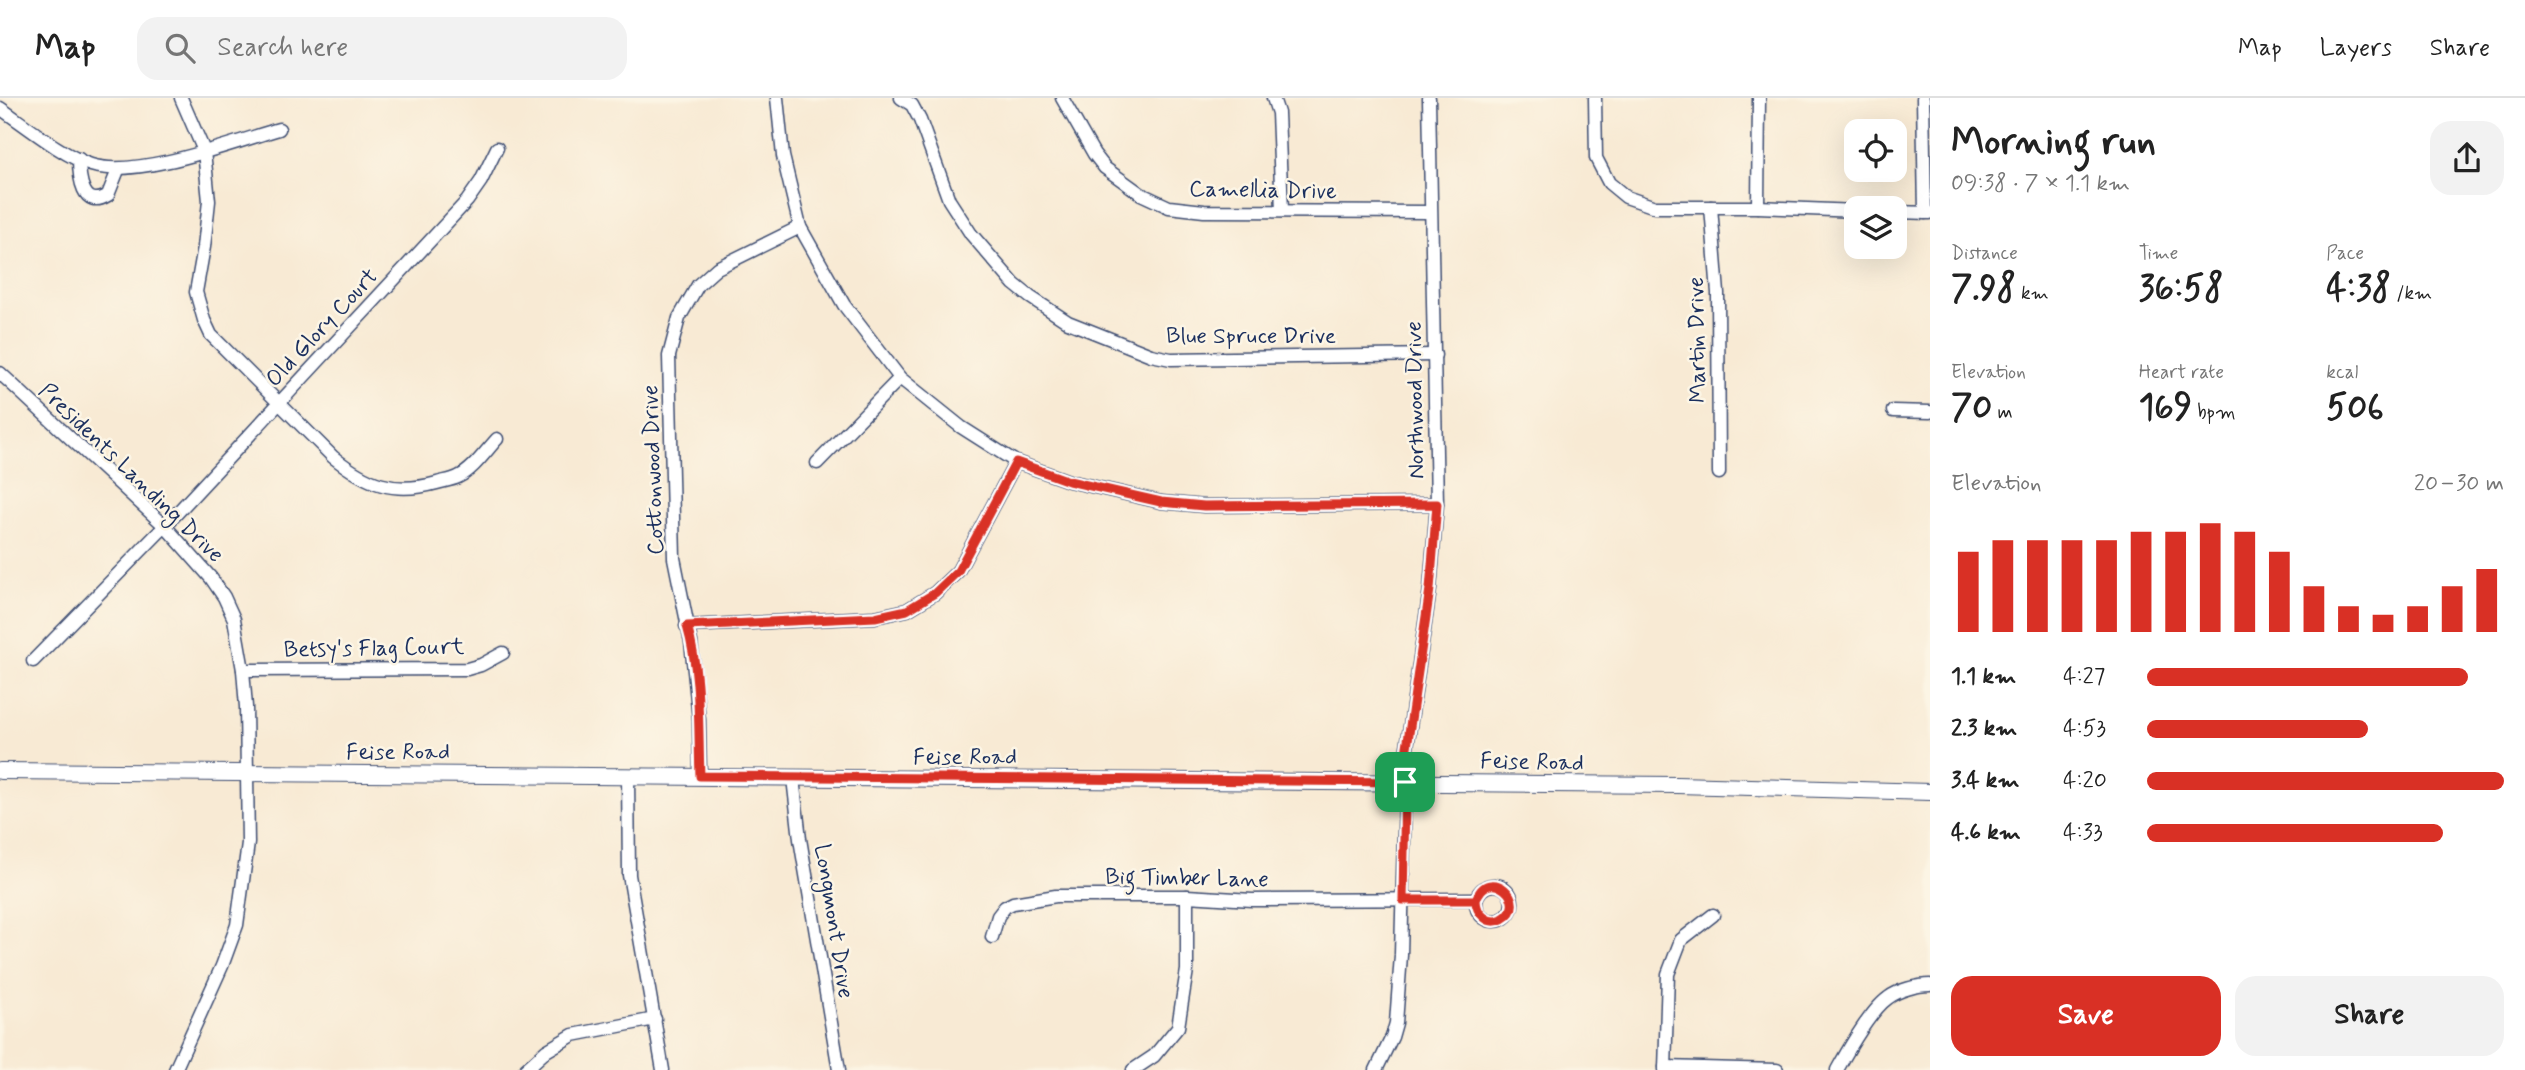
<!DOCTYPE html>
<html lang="en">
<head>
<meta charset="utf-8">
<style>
	:root { --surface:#fff; --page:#f2f2f2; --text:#222; --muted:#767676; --line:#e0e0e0; --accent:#d93025 }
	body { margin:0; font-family:Mynerve,sans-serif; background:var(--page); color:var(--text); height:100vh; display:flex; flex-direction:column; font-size:26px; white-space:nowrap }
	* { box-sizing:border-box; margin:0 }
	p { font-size:23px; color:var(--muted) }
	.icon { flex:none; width:38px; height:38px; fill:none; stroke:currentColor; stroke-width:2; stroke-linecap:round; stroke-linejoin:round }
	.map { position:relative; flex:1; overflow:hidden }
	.sheet { display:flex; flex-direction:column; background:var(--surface); width:595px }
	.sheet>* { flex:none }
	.controls { position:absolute; left:1844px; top:21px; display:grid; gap:14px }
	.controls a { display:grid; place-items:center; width:63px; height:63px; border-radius:14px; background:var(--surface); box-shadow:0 7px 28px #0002; font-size:35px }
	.pin { position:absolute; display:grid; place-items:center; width:60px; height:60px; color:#fff; margin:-30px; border-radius:14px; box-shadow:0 4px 10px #0006 }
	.round { display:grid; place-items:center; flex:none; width:74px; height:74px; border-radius:21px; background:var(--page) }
	.head { display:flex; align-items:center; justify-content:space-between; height:119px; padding:0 21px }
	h1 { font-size:38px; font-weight:700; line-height:52px }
	.metrics { display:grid; grid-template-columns:repeat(3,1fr); gap:10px; height:119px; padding:7px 21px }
	.metrics div { display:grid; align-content:center }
	.metrics b { font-size:35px; font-weight:700 }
	.metrics small { font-size:19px; font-weight:400 }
	.metrics p { font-size:19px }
	.chart { height:196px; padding:14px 21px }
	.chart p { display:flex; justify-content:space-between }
	.chart svg { width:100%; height:126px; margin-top:7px; stroke:var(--accent); stroke-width:6 }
	.cta { display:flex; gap:14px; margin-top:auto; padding:14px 21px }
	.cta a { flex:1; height:80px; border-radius:21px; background:var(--accent); color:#fff; font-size:28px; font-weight:700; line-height:80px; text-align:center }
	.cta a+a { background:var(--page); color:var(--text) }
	ul { padding:0 21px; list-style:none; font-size:23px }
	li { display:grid; grid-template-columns:112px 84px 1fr; align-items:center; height:52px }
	li i { height:18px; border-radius:9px; background:var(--accent) }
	header { display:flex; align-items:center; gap:42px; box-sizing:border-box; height:98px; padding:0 35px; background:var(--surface); border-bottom:2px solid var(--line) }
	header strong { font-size:33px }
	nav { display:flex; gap:38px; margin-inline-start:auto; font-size:24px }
	.search { width:490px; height:63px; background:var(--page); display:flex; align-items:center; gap:18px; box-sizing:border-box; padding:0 24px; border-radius:21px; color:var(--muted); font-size:26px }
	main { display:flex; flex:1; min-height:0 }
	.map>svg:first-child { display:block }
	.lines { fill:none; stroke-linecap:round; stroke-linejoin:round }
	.minor-casing { stroke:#3c4b70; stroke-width:15 }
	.secondary-casing { stroke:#3c4b70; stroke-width:18 }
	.minor { stroke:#fff; stroke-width:12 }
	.secondary { stroke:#fff; stroke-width:16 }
	.route-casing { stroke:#fff; stroke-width:14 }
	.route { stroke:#d93025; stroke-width:9 }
	.labels { text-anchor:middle; stroke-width:5; stroke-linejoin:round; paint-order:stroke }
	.street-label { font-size:23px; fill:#1b2f5e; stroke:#fcf5e5 }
</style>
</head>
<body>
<header>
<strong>Map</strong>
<div class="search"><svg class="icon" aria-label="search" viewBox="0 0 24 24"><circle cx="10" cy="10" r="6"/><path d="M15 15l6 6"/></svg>Search here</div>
<nav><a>Map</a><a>Layers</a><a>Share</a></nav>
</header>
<main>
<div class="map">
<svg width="1930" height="972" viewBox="0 0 1930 972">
	<rect width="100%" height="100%" fill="#fcf5e5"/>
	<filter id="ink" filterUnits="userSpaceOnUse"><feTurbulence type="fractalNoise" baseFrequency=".0143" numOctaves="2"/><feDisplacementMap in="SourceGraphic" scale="14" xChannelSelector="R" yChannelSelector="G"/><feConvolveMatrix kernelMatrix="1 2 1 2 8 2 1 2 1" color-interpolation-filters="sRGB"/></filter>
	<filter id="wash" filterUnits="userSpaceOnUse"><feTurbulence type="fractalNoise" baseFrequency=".00686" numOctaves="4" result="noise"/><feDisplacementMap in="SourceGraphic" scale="28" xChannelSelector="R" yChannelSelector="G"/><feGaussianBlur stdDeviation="1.57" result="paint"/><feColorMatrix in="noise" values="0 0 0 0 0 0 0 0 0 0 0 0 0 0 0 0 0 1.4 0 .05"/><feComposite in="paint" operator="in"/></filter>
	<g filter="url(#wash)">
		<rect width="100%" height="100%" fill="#f8ead4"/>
	</g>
	<g filter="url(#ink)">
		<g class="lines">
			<defs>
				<g id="minor">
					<path d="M181 0 204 53 209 103 204 149 196 194 204 222 211 237 333 359C367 386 393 397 437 385 444 383 452 382 458 379 473 372 485 354 497 341"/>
					<polyline points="777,0 783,58 800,129 844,207 900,280 961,329 1016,364 1069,383 1161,404 1204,408 1437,406"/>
					<polyline points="901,0 912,7 920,22 949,102 971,136 1014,186 1030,199 1068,224 1151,257 1171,261 1435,257"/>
					<polyline points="1062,0 1094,56 1105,70 1141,96 1169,109 1204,113 1430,114"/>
					<polyline points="1273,0 1278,15 1282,113"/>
					<polyline points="1595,0 1596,60 1609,85 1626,99 1655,109 1758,109 1857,113"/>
					<polyline points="1923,0 1925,115"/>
					<path d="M0 10C25 27 63 58 91 67 136 81 232 45 279 31"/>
					<path d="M79 61C79 78 82 113 108 97L118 72"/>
					<polyline points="1711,109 1718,195 1719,375"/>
					<polyline points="1758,109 1759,0"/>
					<polyline points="1895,114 1930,115"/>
					<polyline points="0,275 165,428 211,480 224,499 234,521 243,572 246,609 248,745 237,827 222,868 175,972"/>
					<polyline points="1893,313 1930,314"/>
					<polyline points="817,365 900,280"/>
					<polyline points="686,528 875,519 907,512 935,495 958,473 1016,364"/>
					<polyline points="33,563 165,428 467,103 481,83 497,50"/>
					<polyline points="243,572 467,571 481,567 503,555"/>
					<polyline points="628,678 629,777 663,972"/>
					<polyline points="700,678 699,622 691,544 674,460 669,258 679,220 698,187 717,170 800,129"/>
					<polyline points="793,680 800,741 839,972"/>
					<circle cx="1494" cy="805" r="18"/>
					<polyline points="992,839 998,818 1005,809 1013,805 1056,798 1187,798 1252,802 1476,801"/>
					<polyline points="1665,969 1777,972"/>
					<polyline points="525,972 546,953 573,937 655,921"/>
					<polyline points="1133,972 1154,958 1178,929 1187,872 1187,798"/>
					<polyline points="1376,972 1392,939 1396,925 1401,857 1406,656 1430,491 1437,406 1429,0"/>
					<polyline points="1665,972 1668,876 1681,842 1713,817"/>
					<path d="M1837 972C1848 952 1870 913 1888 900 1898 892 1918 887 1930 887"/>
				</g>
				<polyline id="secondary" points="0,673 1677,687 1930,694"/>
			</defs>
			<!-- minor casing -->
			<use href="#minor" class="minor-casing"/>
			<!-- secondary casing -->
			<use href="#secondary" class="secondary-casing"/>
			<!-- minor -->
			<use href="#minor" class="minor"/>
			<!-- secondary -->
			<use href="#secondary" class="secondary"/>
		</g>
	</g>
	<g class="lines" filter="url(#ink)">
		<defs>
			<path id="route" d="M1405 684 700 678C698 629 701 576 687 528L875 519 907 512 935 495 958 473 1016 364 1069 383 1161 404 1204 408 1437 406 1430 491 1406 656 1403 802H1476C1476 815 1488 828 1502 821 1532 805 1488 765 1476 802H1403L1405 684"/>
		</defs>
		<!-- route casing -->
		<use href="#route" class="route-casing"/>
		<!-- route -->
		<use href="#route" class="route"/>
	</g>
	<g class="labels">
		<!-- street labels -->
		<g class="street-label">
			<text transform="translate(1263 91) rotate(1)" y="8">Camellia Drive</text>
			<text transform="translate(321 229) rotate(-47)" y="8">Old Glory Court</text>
			<text x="1251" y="245">Blue Spruce Drive</text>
			<text transform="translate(1696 242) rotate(-91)" y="8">Martin Drive</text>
			<text transform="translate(1414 302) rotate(-91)" y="8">Northwood Drive</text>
			<text transform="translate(652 372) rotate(-92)" y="8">Cottonwood Drive</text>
			<text transform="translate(132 374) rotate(44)" y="8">Presidents Landing Drive</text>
			<text transform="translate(374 549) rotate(-1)" y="8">Betsy's Flag Court</text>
			<text x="398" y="661">Feise Road</text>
			<text x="965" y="666">Feise Road</text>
			<text transform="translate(1532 663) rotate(1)" y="8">Feise Road</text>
			<text transform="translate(1187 779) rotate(1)" y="8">Big Timber Lane</text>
			<text transform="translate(835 823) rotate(81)" y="8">Longmont Drive</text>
		</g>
	</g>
</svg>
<div class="controls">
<a><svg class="icon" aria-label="locate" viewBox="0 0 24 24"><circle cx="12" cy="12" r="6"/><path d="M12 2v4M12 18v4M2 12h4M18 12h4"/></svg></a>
<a><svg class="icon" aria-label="layers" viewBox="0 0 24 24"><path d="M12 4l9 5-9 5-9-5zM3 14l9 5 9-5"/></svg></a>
</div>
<div class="pin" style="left:1405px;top:684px;background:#1e9e55"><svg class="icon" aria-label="arrive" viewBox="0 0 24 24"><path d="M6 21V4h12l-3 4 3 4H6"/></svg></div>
</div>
<section class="sheet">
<div class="head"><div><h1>Morning run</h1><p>09:38 · 7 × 1.1 km</p></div><a class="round"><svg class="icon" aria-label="share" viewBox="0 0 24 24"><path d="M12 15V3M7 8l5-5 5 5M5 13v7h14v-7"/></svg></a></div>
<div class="metrics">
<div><p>Distance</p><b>7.98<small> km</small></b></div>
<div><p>Time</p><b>36:58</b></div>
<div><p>Pace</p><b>4:38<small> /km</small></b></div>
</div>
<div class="metrics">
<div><p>Elevation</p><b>70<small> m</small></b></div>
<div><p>Heart rate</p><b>169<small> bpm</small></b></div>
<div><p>kcal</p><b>506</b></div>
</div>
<div class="chart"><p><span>Elevation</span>20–30 m</p>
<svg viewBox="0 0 160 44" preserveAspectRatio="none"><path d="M5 44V16M15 44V12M25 44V12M35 44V12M45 44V12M55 44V9M65 44V9M75 44V6M85 44V9M95 44V16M105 44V28M115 44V35M125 44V38M135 44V35M145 44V28M155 44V22"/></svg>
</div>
<ul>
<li><b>1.1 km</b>4:27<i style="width:90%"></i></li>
<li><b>2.3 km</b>4:53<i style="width:62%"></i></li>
<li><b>3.4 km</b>4:20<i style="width:100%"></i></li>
<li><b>4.6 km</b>4:33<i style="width:83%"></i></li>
</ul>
<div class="cta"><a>Save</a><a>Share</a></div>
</section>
</main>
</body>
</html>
